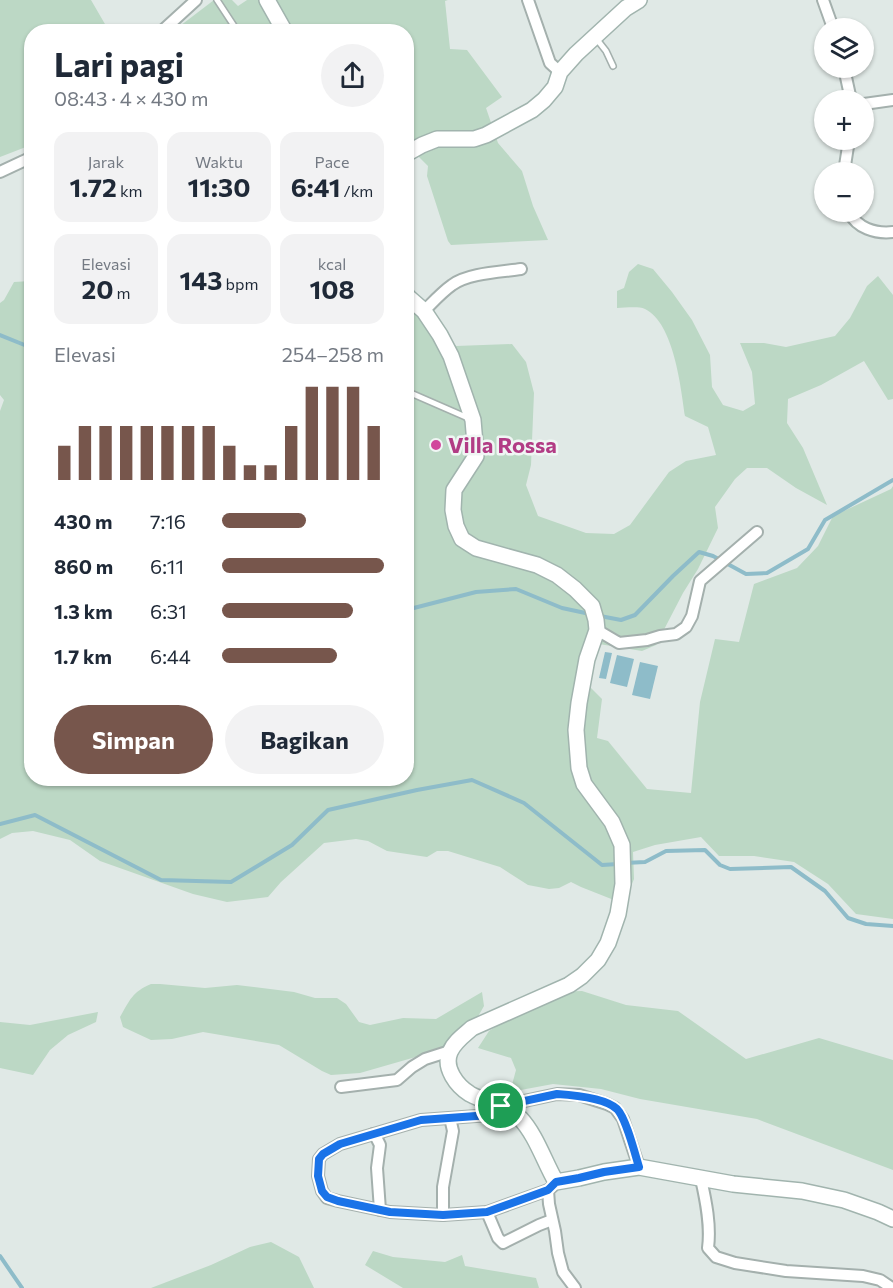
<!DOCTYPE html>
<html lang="id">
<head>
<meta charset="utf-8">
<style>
	:root { --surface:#fff; --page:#f2f2f3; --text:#1f2937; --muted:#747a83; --accent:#77564c }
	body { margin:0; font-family:Commissioner,sans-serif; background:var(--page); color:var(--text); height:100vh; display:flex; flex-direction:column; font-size:22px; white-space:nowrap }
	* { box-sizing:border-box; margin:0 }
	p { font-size:20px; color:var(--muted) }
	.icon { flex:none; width:33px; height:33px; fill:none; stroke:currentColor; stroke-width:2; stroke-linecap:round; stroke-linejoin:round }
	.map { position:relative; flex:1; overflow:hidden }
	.side { position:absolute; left:24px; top:24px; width:390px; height:762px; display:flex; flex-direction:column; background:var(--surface); border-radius:24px; box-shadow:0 2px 4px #0004 }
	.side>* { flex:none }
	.fabs { position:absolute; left:814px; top:18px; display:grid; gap:12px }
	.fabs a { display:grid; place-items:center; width:60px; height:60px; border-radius:50%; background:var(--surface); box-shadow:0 2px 4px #0004; font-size:30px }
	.pin { position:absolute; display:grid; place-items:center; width:51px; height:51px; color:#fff; margin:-26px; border:3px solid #fff; border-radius:50%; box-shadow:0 2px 6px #0007 }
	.round { display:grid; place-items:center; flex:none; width:63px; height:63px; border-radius:32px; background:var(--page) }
	.overview { display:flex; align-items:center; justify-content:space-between; height:102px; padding:0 30px }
	h1 { font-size:33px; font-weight:700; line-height:45px }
	.stats { display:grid; grid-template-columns:repeat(3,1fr); gap:9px; height:102px; padding:6px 30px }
	.stats div { display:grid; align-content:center; border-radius:15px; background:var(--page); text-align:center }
	.stats b { font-size:26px; font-weight:700 }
	.stats small { font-size:16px; font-weight:400 }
	.stats p { font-size:16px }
	.chart { height:168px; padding:12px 30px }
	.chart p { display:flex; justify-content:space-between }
	.chart svg { width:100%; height:108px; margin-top:6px; stroke:var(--accent); stroke-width:6 }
	.action { display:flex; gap:12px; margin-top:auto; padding:12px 30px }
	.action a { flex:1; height:69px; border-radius:36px; background:var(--accent); color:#fff; font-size:24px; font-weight:700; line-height:69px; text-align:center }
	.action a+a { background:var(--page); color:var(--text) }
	ul { padding:0 30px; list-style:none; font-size:20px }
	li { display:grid; grid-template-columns:96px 72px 1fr; align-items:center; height:45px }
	li i { height:15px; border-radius:8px; background:var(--accent) }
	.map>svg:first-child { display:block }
	.green { fill:#bcd8c5 }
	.water { fill:#8ebcc9 }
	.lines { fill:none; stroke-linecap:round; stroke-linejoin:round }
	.stream { stroke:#8ebcc9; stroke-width:4 }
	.lane-casing { stroke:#a4b0ad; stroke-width:8 }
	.street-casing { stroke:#a4b0ad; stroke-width:14 }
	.secondary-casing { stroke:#a1b4ae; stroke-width:18 }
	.lane { stroke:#fff; stroke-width:5 }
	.street { stroke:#fff; stroke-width:10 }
	.secondary { stroke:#fff; stroke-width:15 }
	.route-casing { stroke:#fff; stroke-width:12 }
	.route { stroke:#1a73e8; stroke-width:8 }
	.hotel-dot { fill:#d1479c; stroke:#f0f6f4; stroke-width:2 }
	.labels { text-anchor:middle; stroke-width:5; stroke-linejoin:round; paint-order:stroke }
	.hotel-label { font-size:22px; font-weight:bold; fill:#b23c85; stroke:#f0f6f4; text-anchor:start }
</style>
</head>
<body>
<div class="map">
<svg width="893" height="1288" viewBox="0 0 893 1288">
	<rect width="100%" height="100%" fill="#e0e9e6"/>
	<!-- green -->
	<g class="green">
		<polygon points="0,0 91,0 109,31 32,32 31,145 0,157"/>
		<polygon points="214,0 232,0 238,6 247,0 448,0 445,1 450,49 467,50 502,97 486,108 498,143 522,171 533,206 548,240 451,245 448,241 427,176 428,166 417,155 407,160 406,32 172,32"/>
		<path d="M638 264 653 269 672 292 692 320 710 355 712 387 723 405 743 411 755 404 752 372 740 343H764L786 347 835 336 850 318 867 286 878 276 893 295V399L888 400 864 361 821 385 788 399 787 423 803 448 827 505 796 488 767 468H747L735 479 715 507 718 528 698 569 683 593 656 645 642 651 599 644 586 683 602 699 597 738 608 741 647 789 691 793 700 702 715 639 739 642 754 584 797 568 818 546 833 516 891 489 893 486V919L856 914 828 884 794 862 754 856H719L701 837 655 845 633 852 634 879 624 904 581 887 571 882 559 888 549 889 528 885 500 867 448 851H437L427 857 387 851 368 841 356 839 324 843 281 882 268 897 227 902 193 894 100 861 70 840 33 831 12 833 0 839V411L4 400 0 395V303L4 300 14 282 31 281 32 778H406L407 285 456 346 512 344 526 362 534 393 531 465 526 485 538 516 586 533 614 534 630 525 669 472 686 461 716 455 708 427 685 416C681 388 674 323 645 309 638 306 625 308 617 308V291L624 288 629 272Z"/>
		<path d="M151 984H160L205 988 237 985 294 992 315 998H337L346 1004 359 1022 370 1025 403 1018 436 1019 482 992 484 1006 472 1027 454 1046 360 1073 331 1075 322 1071 279 1045 203 1032 172 1039 151 1040 123 1027 120 1017C130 1000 132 992 151 984Z"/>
		<polygon points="582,991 626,1005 678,1011 746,1059 819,1038 893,1060 893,1170 757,1119 640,1099 601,1089 553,1084 510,1092 516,1070 511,1058 478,1048 489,1031 553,992"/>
		<polygon points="98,1012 96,1022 68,1035 50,1050 33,1075 0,1068 0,1022 30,1025"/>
		<polygon points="271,1242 299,1257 314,1288 151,1288 211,1265 250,1247"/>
		<polygon points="373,1251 393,1257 445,1262 462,1255 465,1266 536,1278 539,1288 403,1288 365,1265"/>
	</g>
	<!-- water -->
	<g class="water">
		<polygon points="605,652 612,653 606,679 599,678"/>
		<polygon points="617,655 634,659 627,687 610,683"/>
		<polygon points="640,662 658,666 650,699 632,695"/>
	</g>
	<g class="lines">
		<!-- stream -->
		<g class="stream">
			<polyline points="0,335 32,348"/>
			<polyline points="406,610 476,592 516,589 562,608 590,614"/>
			<polyline points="600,616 621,620 635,615 673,576 699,552 713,556 746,574 767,573 808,549 825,520 893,480"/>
			<polyline points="0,824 35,815 161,880 231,882 292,845 328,810 417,790 472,780 524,803 602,865 618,864"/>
			<polyline points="625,863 645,862 666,851 705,850 720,865 730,869 791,867 825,891 848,918 866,924 893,926"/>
			<polyline points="0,1256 22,1288"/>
		</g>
		<defs>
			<g id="lane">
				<polyline points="217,0 238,32"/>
				<polyline points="595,37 606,51 613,66"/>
				<polyline points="406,391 468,418"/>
			</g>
			<g id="street">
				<polyline points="528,0 550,63 560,72"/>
				<polyline points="823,0 833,28"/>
				<polyline points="161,32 196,0"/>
				<polyline points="844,68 851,100"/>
				<polyline points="864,104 893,100"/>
				<polyline points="0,172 32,157"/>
				<polyline points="844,172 849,140"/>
				<path d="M849 212C857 228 875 234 893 232"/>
				<path d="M424 311C433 302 442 292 452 285 468 273 501 272 521 269"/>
				<polyline points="597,630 619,643 647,640 660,636 676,634 686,627 692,616 700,581 757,532"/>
				<polyline points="341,1087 397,1080 412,1067 425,1059 450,1051"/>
				<polyline points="373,1134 377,1139 380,1145 377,1168 380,1210"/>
				<path d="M701 1179C706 1201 711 1226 708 1248L716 1257 735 1263 786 1271 863 1276 880 1280 892 1288"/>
				<polyline points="552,1187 548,1190 549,1204 555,1231 558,1253 563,1272 575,1288"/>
				<polyline points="548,1190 487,1212 443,1215 390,1212 338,1201 327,1198 322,1191 318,1176 319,1159 323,1154 340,1144 421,1120 490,1115 501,1106 557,1094 579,1095 607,1104 615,1108 623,1119 639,1167"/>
				<polyline points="487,1212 498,1238 503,1243 539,1225 552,1220"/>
				<polyline points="443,1215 443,1187 453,1131 450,1118"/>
			</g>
			<g id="secondary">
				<polyline points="267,0 285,32"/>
				<polyline points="406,154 422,145 437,139 474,139 486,135 532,110 544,100 555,87 560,72 576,54 626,8 639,0"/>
				<path d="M406 294 408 297 424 311 440 335 451 356 473 420 476 456 454 490 453 510 456 526 462 539 476 548 537 565 557 575 575 589 592 606 596 620 597 630 587 659 579 703 576 730 579 768 584 784 612 822 622 845 623 884 618 914 608 943 598 960 582 976 569 985 472 1028C464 1035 454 1042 450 1052 443 1068 457 1086 470 1094 486 1103 506 1104 520 1118 536 1135 544 1161 556 1182L579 1178 604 1172 639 1167 733 1184 802 1191 844 1200 878 1212 893 1219"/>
			</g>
		</defs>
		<!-- lane casing -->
		<use href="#lane" class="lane-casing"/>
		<!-- street casing -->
		<use href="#street" class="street-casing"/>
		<!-- secondary casing -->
		<use href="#secondary" class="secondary-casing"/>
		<!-- lane -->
		<use href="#lane" class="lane"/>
		<!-- street -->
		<use href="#street" class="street"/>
		<!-- secondary -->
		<use href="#secondary" class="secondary"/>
	</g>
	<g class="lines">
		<defs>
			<path id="route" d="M557 1094C573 1095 605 1098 617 1109 626 1118 635 1154 639 1167L604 1172 579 1178 556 1182 548 1190 487 1212 443 1215 390 1212 338 1201 327 1197 322 1191 318 1176 319 1159 323 1154 340 1144 421 1120 490 1115 497 1111 501 1106Z"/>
		</defs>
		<!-- route casing -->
		<use href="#route" class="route-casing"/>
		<!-- route -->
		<use href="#route" class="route"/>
	</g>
	<!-- markers -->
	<circle class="hotel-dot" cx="436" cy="445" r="6"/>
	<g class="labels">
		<!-- hotel labels -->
		<g class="hotel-label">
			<text x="448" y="453">Villa Rossa</text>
		</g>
	</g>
</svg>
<div class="fabs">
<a><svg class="icon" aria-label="layers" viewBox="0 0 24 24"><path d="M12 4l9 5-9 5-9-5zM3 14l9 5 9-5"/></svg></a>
<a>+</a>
<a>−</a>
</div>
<div class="pin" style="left:501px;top:1106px;background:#1e9e55"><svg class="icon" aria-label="arrive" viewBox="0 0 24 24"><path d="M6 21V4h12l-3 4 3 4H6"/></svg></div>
<section class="side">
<div class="overview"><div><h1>Lari pagi</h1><p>08:43 · 4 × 430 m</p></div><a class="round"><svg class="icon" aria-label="share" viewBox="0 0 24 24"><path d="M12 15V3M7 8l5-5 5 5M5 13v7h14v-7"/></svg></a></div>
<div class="stats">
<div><p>Jarak</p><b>1.72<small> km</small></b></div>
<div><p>Waktu</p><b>11:30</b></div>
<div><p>Pace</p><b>6:41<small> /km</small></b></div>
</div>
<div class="stats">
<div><p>Elevasi</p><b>20<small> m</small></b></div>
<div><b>143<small> bpm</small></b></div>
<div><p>kcal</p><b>108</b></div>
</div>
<div class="chart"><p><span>Elevasi</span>254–258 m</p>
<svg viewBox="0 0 160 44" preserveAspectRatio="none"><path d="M5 44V30M15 44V22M25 44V22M35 44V22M45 44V22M55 44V22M65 44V22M75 44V22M85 44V30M95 44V38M105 44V38M115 44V22M125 44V6M135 44V6M145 44V6M155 44V22"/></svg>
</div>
<ul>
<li><b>430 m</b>7:16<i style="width:52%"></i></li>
<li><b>860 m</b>6:11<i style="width:100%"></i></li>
<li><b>1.3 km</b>6:31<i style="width:81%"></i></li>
<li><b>1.7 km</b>6:44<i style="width:71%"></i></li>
</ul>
<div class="action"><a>Simpan</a><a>Bagikan</a></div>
</section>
</div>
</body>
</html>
